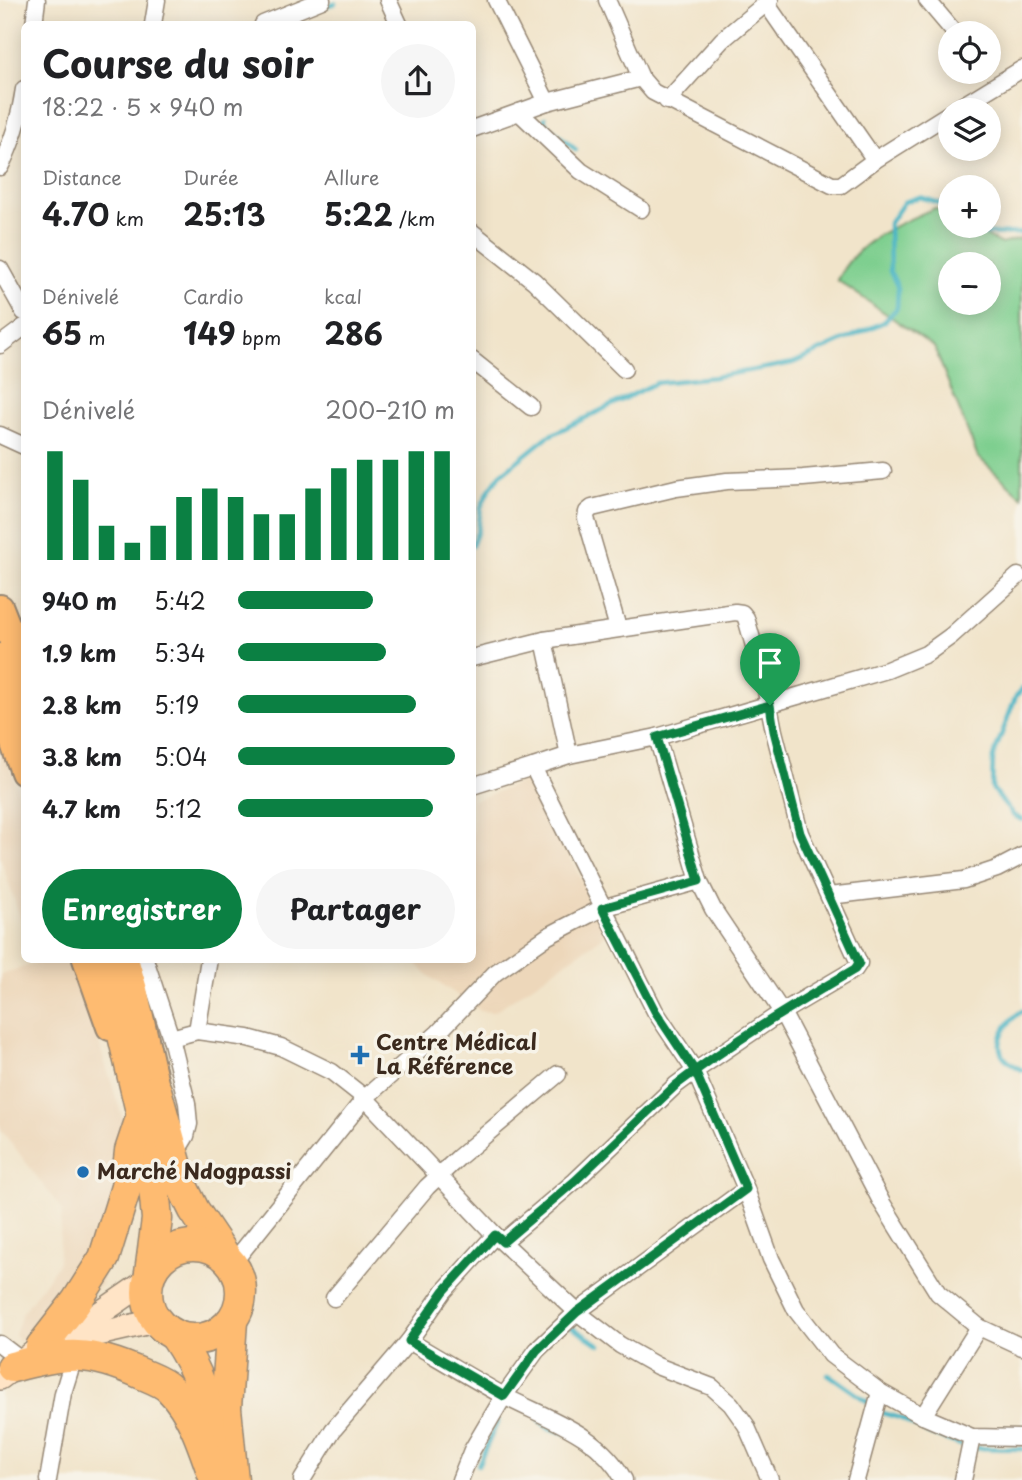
<!DOCTYPE html>
<html lang="fr">
<head>
<meta charset="utf-8">
<style>
	:root { --surface:#fff; --page:#f6f6f6; --text:#202124; --muted:#757577; --accent:#0b8043 }
	body { margin:0; font-family:"Playpen Sans",sans-serif; background:var(--page); color:var(--text); height:100vh; display:flex; flex-direction:column; font-size:26px; white-space:nowrap }
	* { box-sizing:border-box; margin:0 }
	p { font-size:23px; color:var(--muted) }
	.icon { flex:none; width:38px; height:38px; fill:none; stroke:currentColor; stroke-width:2; stroke-linecap:round; stroke-linejoin:round }
	.map { position:relative; flex:1; overflow:hidden }
	.sheet { position:absolute; left:21px; top:21px; width:455px; height:942px; display:flex; flex-direction:column; background:var(--surface); border-radius:10px; box-shadow:0 4px 18px #0003 }
	.sheet>* { flex:none }
	.controls { position:absolute; left:938px; top:21px; display:grid; gap:14px }
	.controls a { display:grid; place-items:center; width:63px; height:63px; border-radius:50%; background:var(--surface); box-shadow:0 4px 18px #0003; font-size:35px }
	.pin { position:absolute; display:grid; place-items:center; width:60px; height:60px; color:#fff; margin:-72px -30px; border-radius:50% 50% 50% 0; rotate:-45deg; box-shadow:0 0 7px #0007 }
	.pin .icon { rotate:45deg }
	.round { display:grid; place-items:center; flex:none; width:74px; height:74px; border-radius:37px; background:var(--page) }
	.headline { display:flex; align-items:center; justify-content:space-between; height:119px; padding:0 21px }
	h1 { font-size:38px; font-weight:700; line-height:52px }
	.metrics { display:grid; grid-template-columns:repeat(3,1fr); gap:10px; height:119px; padding:7px 21px }
	.metrics div { display:grid; align-content:center }
	.metrics b { font-size:30px; font-weight:700 }
	.metrics small { font-size:19px; font-weight:400 }
	.metrics p { font-size:19px }
	.chart { height:196px; padding:14px 21px }
	.chart p { display:flex; justify-content:space-between }
	.chart svg { width:100%; height:126px; margin-top:7px; stroke:var(--accent); stroke-width:6 }
	.cta { display:flex; gap:14px; margin-top:auto; padding:14px 21px }
	.cta a { flex:1; height:80px; border-radius:42px; background:var(--accent); color:#fff; font-size:28px; font-weight:700; line-height:80px; text-align:center }
	.cta a+a { background:var(--page); color:var(--text) }
	ul { padding:0 21px; list-style:none; font-size:23px }
	li { display:grid; grid-template-columns:112px 84px 1fr; align-items:center; height:52px }
	li i { height:18px; border-radius:9px; background:var(--accent) }
	.map>svg:first-child { display:block }
	.built { fill:#edd7ba }
	.green { fill:#7ecf8f; stroke:#5c7c56; stroke-width:2; fill-rule:evenodd }
	.lines { fill:none; stroke-linecap:round; stroke-linejoin:round }
	.stream { stroke:#47b4c4; stroke-width:4.5 }
	.street-casing { stroke:#968774; stroke-width:19 }
	.secondary-casing { stroke:#968774; stroke-width:26 }
	.primary-casing { stroke:#968774; stroke-width:30 }
	.highway-casing { stroke:#968774; stroke-width:33 }
	.street { stroke:#fff; stroke-width:16 }
	.secondary { stroke:#ffe4c6; stroke-width:23 }
	.primary { stroke:#febb71; stroke-width:26 }
	.highway { stroke:#febb71; stroke-width:30 }
	.route-casing { stroke:#fff; stroke-width:14 }
	.route { stroke:#0b8043; stroke-width:9 }
	.poi-dot { fill:#1f6fb2; stroke:#f7f3e8; stroke-width:2.5 }
	.labels { text-anchor:middle; stroke-width:7; stroke-linejoin:round; paint-order:stroke }
	.poi-label { font-size:21px; font-weight:bold; fill:#3b2a1e; stroke:#f7f3e8; text-anchor:start }
</style>
</head>
<body>
<div class="map">
<svg width="1022" height="1480" viewBox="0 0 1022 1480">
	<rect width="100%" height="100%" fill="#f7f3e8"/>
	<filter id="ink" filterUnits="userSpaceOnUse"><feTurbulence type="fractalNoise" baseFrequency=".0143" numOctaves="2"/><feDisplacementMap in="SourceGraphic" scale="14" xChannelSelector="R" yChannelSelector="G"/><feConvolveMatrix kernelMatrix="1 2 1 2 8 2 1 2 1" color-interpolation-filters="sRGB"/></filter>
	<filter id="wash" filterUnits="userSpaceOnUse"><feTurbulence type="fractalNoise" baseFrequency=".00686" numOctaves="4" result="noise"/><feDisplacementMap in="SourceGraphic" scale="28" xChannelSelector="R" yChannelSelector="G"/><feGaussianBlur stdDeviation="1.57" result="paint"/><feColorMatrix in="noise" values="0 0 0 0 0 0 0 0 0 0 0 0 0 0 0 0 0 1.4 0 .05"/><feComposite in="paint" operator="in"/></filter>
	<g filter="url(#wash)">
		<rect width="100%" height="100%" fill="#f1e4ca"/>
		<!-- built -->
		<g class="built">
			<polygon points="0,735 24,811 24,928 0,857"/>
			<polygon points="531,779 608,933 494,1012 481,1011 426,974 413,959 472,959 473,801"/>
			<polygon points="35,959 72,959 129,1138 101,1285 19,1341 15,1335 22,1314 58,1264 62,1210 0,1128 0,975 36,963"/>
		</g>
		<!-- green -->
		<path class="green" d="M935 208 950 217V226H967L1001 244 1022 238V497L978 457 934 347 837 280C856 241 897 224 935 208ZM950 264H989V303H950Z"/>
		<g class="lines">
			<!-- stream -->
			<g class="stream">
				<polyline points="322,7 335,3"/>
				<polyline points="545,118 544,122 576,150"/>
				<polyline points="966,226 976,234 1022,233"/>
				<polyline points="492,237 518,259"/>
				<polyline points="472,546 478,530 481,507 489,490 500,475 547,437 656,383 714,377 793,363 884,322 897,308 898,288 890,271 889,224 904,202 920,197 939,203 950,213"/>
				<polyline points="1022,689 1016,696 993,757 992,788 1013,815 1022,820"/>
				<path d="M1022 1011C1008 1020 990 1045 1007 1060 1011 1064 1017 1067 1022 1070"/>
				<polyline points="568,1325 600,1345"/>
				<polyline points="828,1374 868,1402"/>
				<polyline points="879,1412 900,1418 930,1434 966,1447"/>
				<polyline points="539,1420 548,1428 565,1433"/>
				<polyline points="975,1448 1022,1449"/>
				<polyline points="478,1465 498,1421"/>
			</g>
		</g>
	</g>
	<g filter="url(#ink)">
		<g class="lines">
			<defs>
				<g id="street">
					<polyline points="388,0 399,24"/>
					<polyline points="496,0 547,102"/>
					<polyline points="607,0 641,78 653,92 832,185 841,185 875,160 950,113"/>
					<polyline points="927,0 955,33"/>
					<polyline points="766,3 875,160"/>
					<polyline points="34,24 37,0"/>
					<polyline points="153,24 157,0"/>
					<polyline points="263,24 322,0"/>
					<polyline points="667,101 722,40 770,0"/>
					<polyline points="955,110 1022,69"/>
					<polyline points="519,112 581,171 641,209"/>
					<polyline points="472,129 547,102 641,78"/>
					<path d="M0 167C13 142 20 117 24 89"/>
					<polyline points="472,232 534,281 624,369"/>
					<polyline points="0,269 24,312"/>
					<polyline points="0,345 24,327"/>
					<polyline points="472,360 531,407"/>
					<polyline points="0,435 24,446"/>
					<polyline points="1018,576 951,636 926,654 887,670 657,737 569,755 533,767 655,1011 695,1071 746,1189 771,1259 796,1310 831,1355 880,1392 923,1416 972,1437 1022,1438"/>
					<polyline points="618,628 586,518 587,512 592,508 676,488 727,481 803,478 883,471"/>
					<polyline points="544,640 569,755"/>
					<polyline points="472,658 544,640 735,612 742,613 746,618 764,681 774,731 800,833 859,963 855,969 782,1012 695,1071 676,1085 575,1181 503,1242"/>
					<polyline points="657,737 699,881 713,909 782,1012 882,1203 938,1293 979,1327 1022,1347"/>
					<polyline points="472,786 533,767"/>
					<polyline points="829,896 964,880 997,869 1022,856"/>
					<polyline points="145,959 171,1038 187,1103 189,1124 186,1136 174,1156"/>
					<polyline points="197,1031 209,959"/>
					<polyline points="171,1038 197,1031 248,1038 281,1047 332,1072 365,1098 495,1235 577,1312 620,1345 657,1366 712,1387 731,1404 746,1425 770,1480"/>
					<polyline points="232,1264 365,1098 438,1033 495,973 548,936 602,908 699,881"/>
					<polyline points="334,1298 427,1187 458,1158 558,1074"/>
					<path d="M409 1341C440 1359 471 1378 502 1395 547 1419 599 1433 624 1480"/>
					<polyline points="0,1344 21,1360"/>
					<polyline points="923,1416 979,1327"/>
					<polyline points="48,1480 63,1393 75,1354"/>
					<polyline points="302,1480 333,1430 409,1341 444,1291 495,1235"/>
					<polyline points="460,1480 472,1450 504,1396 537,1350 577,1312 746,1189"/>
					<polyline points="856,1480 880,1392"/>
					<polyline points="963,1480 972,1437"/>
				</g>
				<g id="secondary">
					<polyline points="70,1334 148,1280"/>
					<polyline points="0,1378 41,1347 155,1321"/>
				</g>
				<g id="primary">
					<polyline points="0,608 24,669"/>
					<polyline points="0,704 24,772"/>
					<polyline points="86,959 110,1027"/>
					<polyline points="125,959 134,990 157,1092"/>
				</g>
				<g id="highway">
					<polyline points="0,659 24,726"/>
					<polyline points="105,959 151,1154 157,1219 150,1273"/>
					<polyline points="156,1090 183,1188 194,1210 225,1256"/>
					<circle cx="194" cy="1292" r="47"/>
					<polyline points="232,1321 226,1408 233,1480"/>
					<path d="M175 1336C200 1373 206 1396 212 1440"/>
					<polyline points="41,1347 76,1302 104,1258 126,1187 130,1151 142,1115"/>
					<path d="M12 1367C66 1352 89 1350 142 1374 151 1378 163 1382 170 1389 194 1413 204 1449 215 1480"/>
				</g>
			</defs>
			<!-- street casing -->
			<use href="#street" class="street-casing"/>
			<!-- secondary casing -->
			<use href="#secondary" class="secondary-casing"/>
			<!-- primary casing -->
			<use href="#primary" class="primary-casing"/>
			<!-- highway casing -->
			<use href="#highway" class="highway-casing"/>
			<!-- street -->
			<use href="#street" class="street"/>
			<!-- secondary -->
			<use href="#secondary" class="secondary"/>
			<!-- primary -->
			<use href="#primary" class="primary"/>
			<!-- highway -->
			<use href="#highway" class="highway"/>
		</g>
	</g>
	<g class="lines" filter="url(#ink)">
		<defs>
			<path id="route" d="M770 705 774 731 800 833 859 963 855 969C794 1005 732 1042 676 1085L575 1181 503 1242 495 1235 444 1291 409 1341 504 1396 537 1350 577 1312 746 1189 695 1071 655 1011 602 908 699 881 657 737 770 705"/>
		</defs>
		<!-- route casing -->
		<use href="#route" class="route-casing"/>
		<!-- route -->
		<use href="#route" class="route"/>
	</g>
	<!-- markers -->
	<g class="poi-dot">
		<path d="M356.5 1044.5h7v7h7v7h-7v7h-7v-7h-7v-7h7z"/>
		<circle cx="83" cy="1172" r="7"/>
	</g>
	<g class="labels">
		<!-- poi labels -->
		<g class="poi-label">
			<text x="376" y="1050">Centre Médical<tspan x="376" dy="24">La Référence</tspan></text>
			<text x="97" y="1179">Marché Ndogpassi</text>
		</g>
	</g>
</svg>
<div class="controls">
<a><svg class="icon" aria-label="locate" viewBox="0 0 24 24"><circle cx="12" cy="12" r="6"/><path d="M12 2v4M12 18v4M2 12h4M18 12h4"/></svg></a>
<a><svg class="icon" aria-label="layers" viewBox="0 0 24 24"><path d="M12 4l9 5-9 5-9-5zM3 14l9 5 9-5"/></svg></a>
<a>+</a>
<a>−</a>
</div>
<div class="pin" style="left:770px;top:705px;background:#1e9e55"><svg class="icon" aria-label="arrive" viewBox="0 0 24 24"><path d="M6 21V4h12l-3 4 3 4H6"/></svg></div>
<section class="sheet">
<div class="headline"><div><h1>Course du soir</h1><p>18:22 · 5 × 940 m</p></div><a class="round"><svg class="icon" aria-label="share" viewBox="0 0 24 24"><path d="M12 15V3M7 8l5-5 5 5M5 13v7h14v-7"/></svg></a></div>
<div class="metrics">
<div><p>Distance</p><b>4.70<small> km</small></b></div>
<div><p>Durée</p><b>25:13</b></div>
<div><p>Allure</p><b>5:22<small> /km</small></b></div>
</div>
<div class="metrics">
<div><p>Dénivelé</p><b>65<small> m</small></b></div>
<div><p>Cardio</p><b>149<small> bpm</small></b></div>
<div><p>kcal</p><b>286</b></div>
</div>
<div class="chart"><p><span>Dénivelé</span>200–210 m</p>
<svg viewBox="0 0 160 44" preserveAspectRatio="none"><path d="M5 44V6M15 44V16M25 44V32M35 44V38M45 44V32M55 44V22M65 44V19M75 44V22M85 44V28M95 44V28M105 44V19M115 44V12M125 44V9M135 44V9M145 44V6M155 44V6"/></svg>
</div>
<ul>
<li><b>940 m</b>5:42<i style="width:62%"></i></li>
<li><b>1.9 km</b>5:34<i style="width:68%"></i></li>
<li><b>2.8 km</b>5:19<i style="width:82%"></i></li>
<li><b>3.8 km</b>5:04<i style="width:100%"></i></li>
<li><b>4.7 km</b>5:12<i style="width:90%"></i></li>
</ul>
<div class="cta"><a>Enregistrer</a><a>Partager</a></div>
</section>
</div>
</body>
</html>
